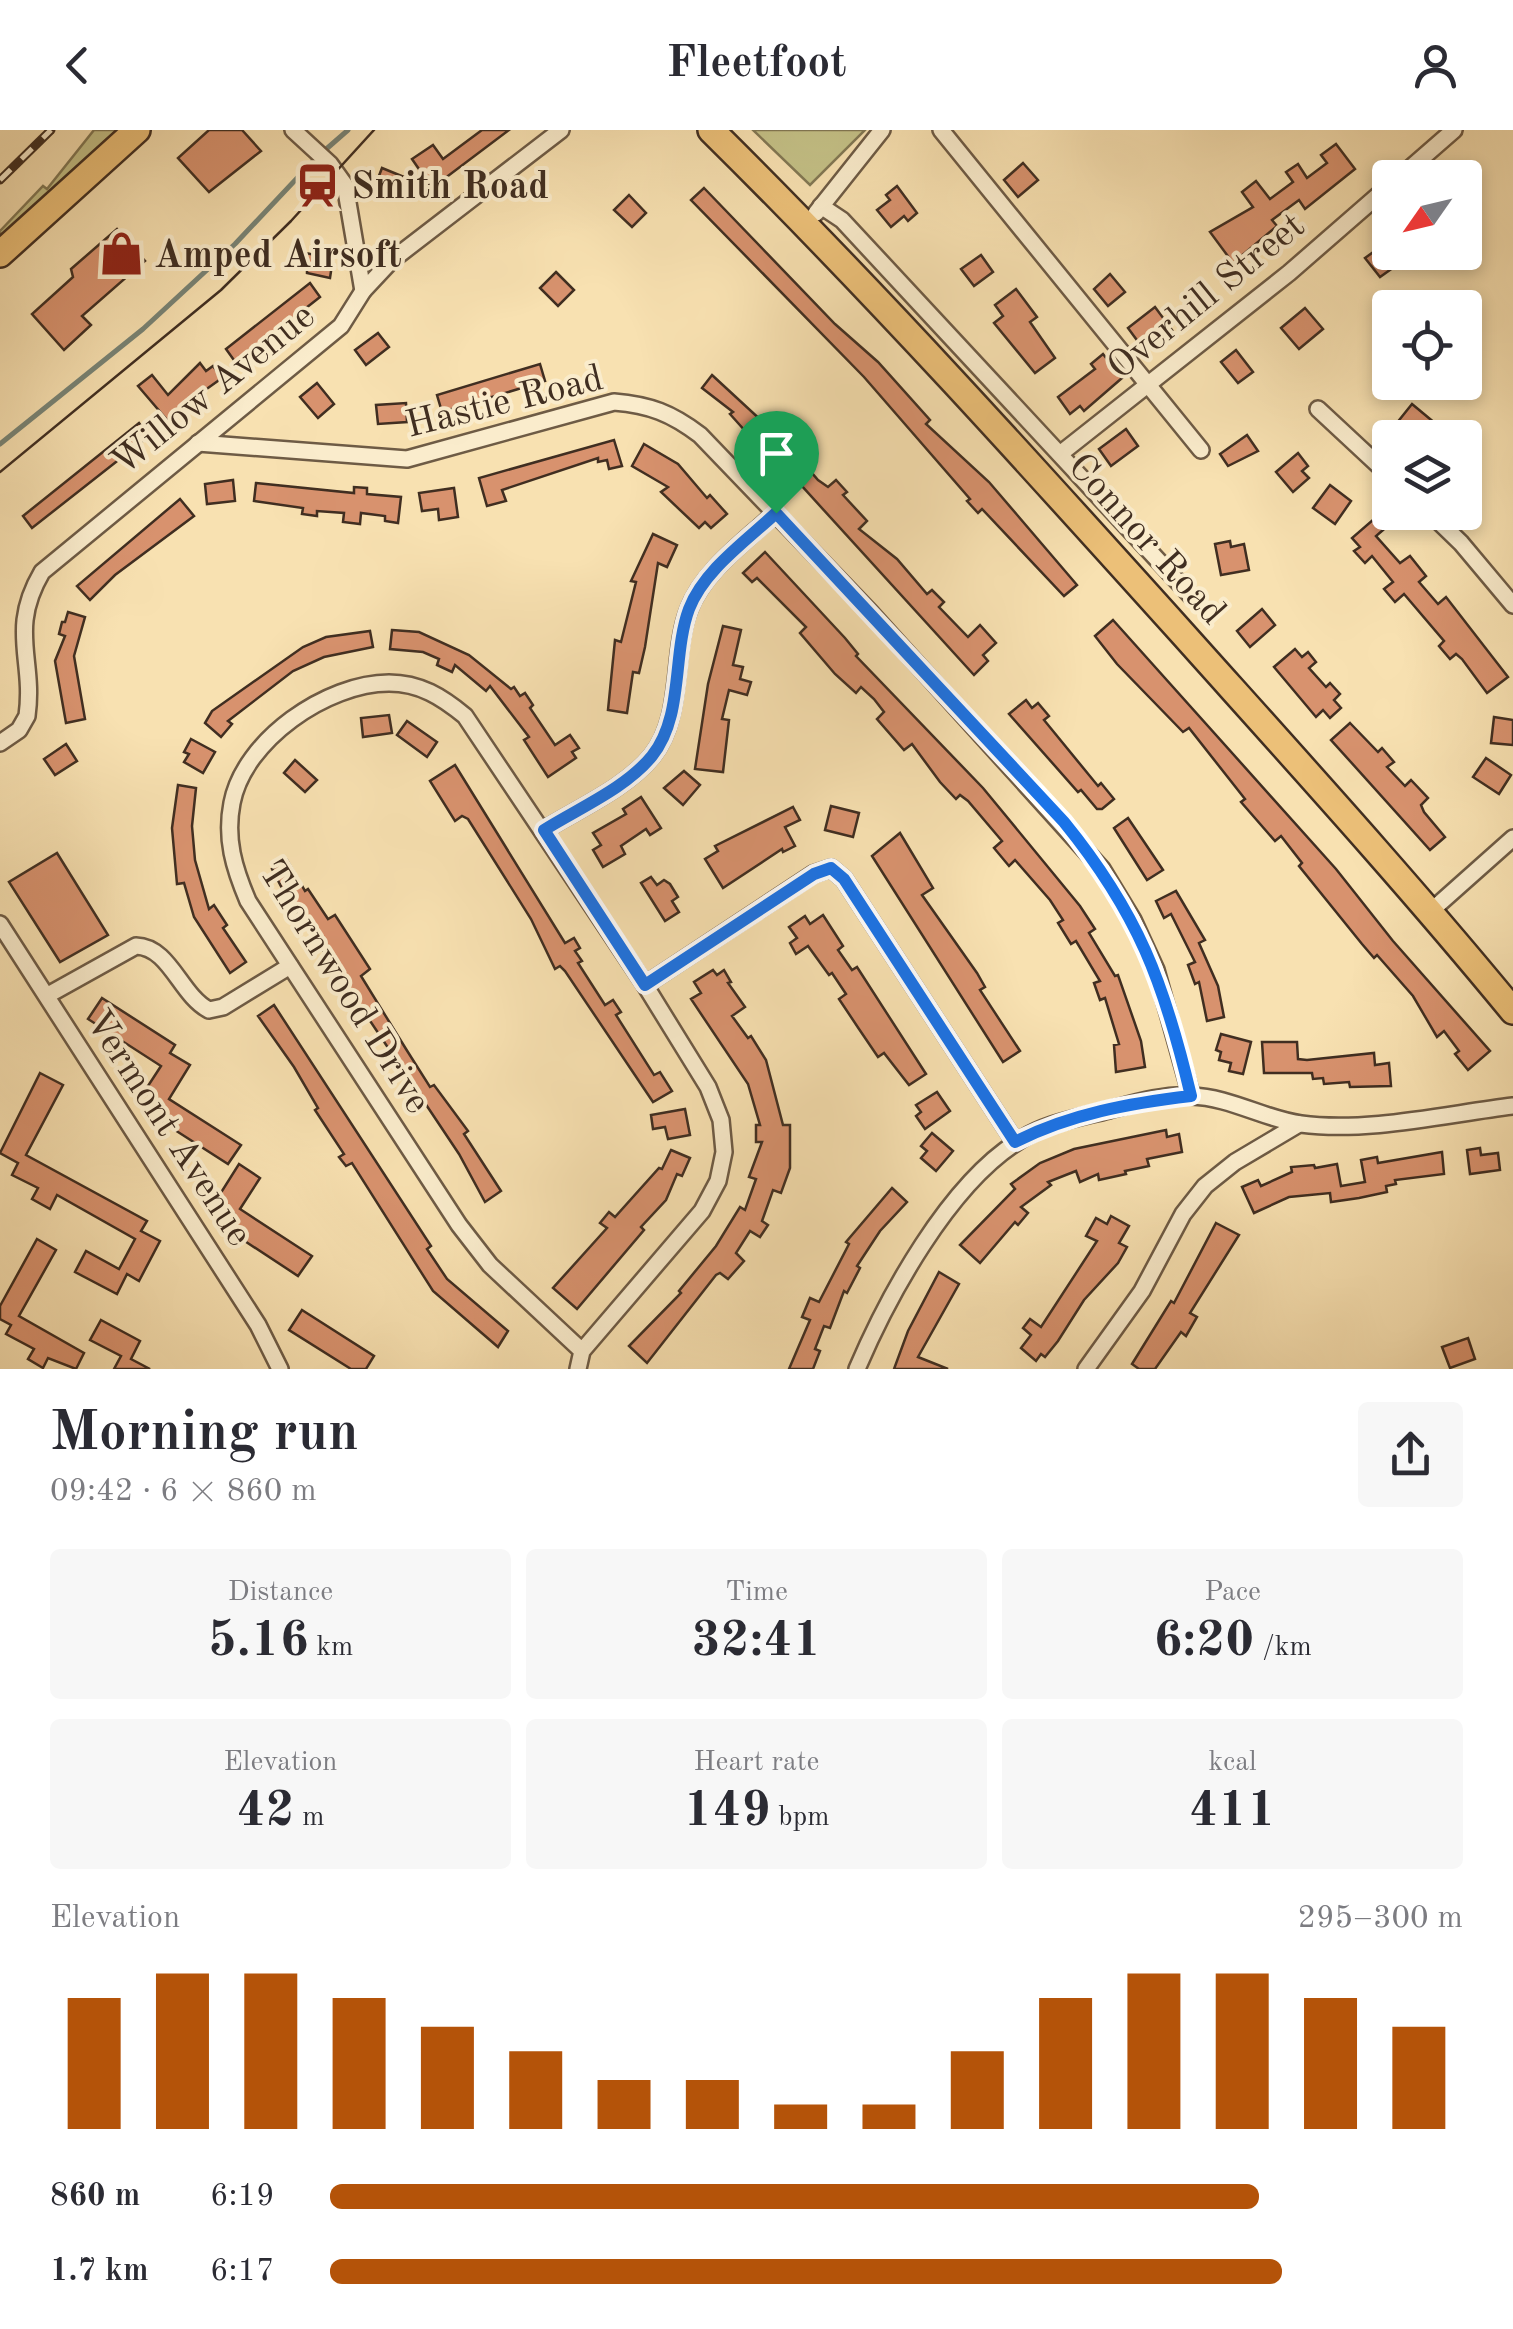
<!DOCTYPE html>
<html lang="en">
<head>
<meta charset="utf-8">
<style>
	:root { --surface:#fff; --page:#f7f7f7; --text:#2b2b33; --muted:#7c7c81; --accent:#b45309 }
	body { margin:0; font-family:"Old Standard TT",serif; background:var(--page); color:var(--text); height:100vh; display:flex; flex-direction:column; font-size:38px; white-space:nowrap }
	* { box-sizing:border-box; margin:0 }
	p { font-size:32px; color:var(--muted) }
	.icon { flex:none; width:55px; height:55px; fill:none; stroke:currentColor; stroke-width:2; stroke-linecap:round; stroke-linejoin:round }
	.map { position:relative; height:1239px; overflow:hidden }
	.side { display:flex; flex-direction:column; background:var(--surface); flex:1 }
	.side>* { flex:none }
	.needle { width:65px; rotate:236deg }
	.fabs { position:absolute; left:1372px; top:30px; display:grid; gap:20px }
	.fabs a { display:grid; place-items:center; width:110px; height:110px; border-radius:10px; background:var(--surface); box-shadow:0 5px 15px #0003; font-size:50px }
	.pin { position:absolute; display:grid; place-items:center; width:85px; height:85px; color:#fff; margin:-102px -42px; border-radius:50% 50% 50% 0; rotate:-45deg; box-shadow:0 0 10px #0007 }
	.pin .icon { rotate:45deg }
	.round { display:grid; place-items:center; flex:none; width:105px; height:105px; border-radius:10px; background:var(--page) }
	.overview { display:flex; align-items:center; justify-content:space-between; height:170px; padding:0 50px }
	h1 { font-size:55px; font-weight:700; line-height:75px }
	.stats { display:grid; grid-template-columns:repeat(3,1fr); gap:15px; height:170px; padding:10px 50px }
	.stats div { display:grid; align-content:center; border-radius:10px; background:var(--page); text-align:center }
	.stats b { font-size:50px; font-weight:700 }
	.stats small { font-size:28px; font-weight:400 }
	.stats p { font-size:28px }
	.chart { height:280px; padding:20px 50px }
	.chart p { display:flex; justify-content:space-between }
	.chart svg { width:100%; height:180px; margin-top:10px; stroke:var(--accent); stroke-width:6 }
	ul { padding:0 50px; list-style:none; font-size:32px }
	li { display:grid; grid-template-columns:160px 120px 1fr; align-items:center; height:75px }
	li i { height:25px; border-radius:12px; background:var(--accent) }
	header { display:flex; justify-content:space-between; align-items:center; height:130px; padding:0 50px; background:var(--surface); font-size:45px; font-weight:700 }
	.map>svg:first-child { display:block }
	.green { fill:#c4c187; stroke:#827854; stroke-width:2.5 }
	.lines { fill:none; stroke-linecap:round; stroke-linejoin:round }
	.stream { stroke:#788476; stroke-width:5 }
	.building { fill:#d8926e; stroke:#402e21; stroke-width:2.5 }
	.minor-casing { stroke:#6e5b45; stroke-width:20 }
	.primary-casing { stroke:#402e21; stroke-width:30 }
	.minor { stroke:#faeccc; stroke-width:15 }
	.primary { stroke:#ecc078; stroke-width:25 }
	.tram { stroke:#402e21; stroke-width:2.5 }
	.rail-casing { stroke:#402e21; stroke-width:9 }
	.rail { stroke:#faeccc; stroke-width:5; stroke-dasharray:15; stroke-linecap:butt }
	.route-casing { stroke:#fff; stroke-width:20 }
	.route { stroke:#1a73e8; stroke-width:12 }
	.labels { text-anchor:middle; stroke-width:8; stroke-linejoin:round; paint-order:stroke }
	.poi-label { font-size:38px; font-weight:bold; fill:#402e21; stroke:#faeccc; text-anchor:start }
	.street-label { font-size:38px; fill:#402e21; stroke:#faeccc }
</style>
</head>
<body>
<header><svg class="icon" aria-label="back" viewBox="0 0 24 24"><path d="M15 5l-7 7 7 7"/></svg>Fleetfoot<svg class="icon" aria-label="person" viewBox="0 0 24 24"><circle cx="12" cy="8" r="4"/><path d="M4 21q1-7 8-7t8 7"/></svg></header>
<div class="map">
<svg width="1513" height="1239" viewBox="0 0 1513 1239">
	<rect width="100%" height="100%" fill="#f8e1b1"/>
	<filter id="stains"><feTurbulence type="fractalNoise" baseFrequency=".002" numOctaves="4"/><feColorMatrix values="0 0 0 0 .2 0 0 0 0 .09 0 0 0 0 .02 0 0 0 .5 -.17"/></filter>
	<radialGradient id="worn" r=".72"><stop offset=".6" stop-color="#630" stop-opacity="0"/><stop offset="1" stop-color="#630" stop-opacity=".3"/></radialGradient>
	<!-- green -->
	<g class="green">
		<polygon points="94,0 117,0 0,109 0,101 43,56 47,59"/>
		<polygon points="753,0 865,0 810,55"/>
	</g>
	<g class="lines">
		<!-- stream -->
		<g class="stream">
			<polyline points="324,21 348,0"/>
			<polyline points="0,314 143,199 235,114 316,28"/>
		</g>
	</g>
	<!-- building -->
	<g class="building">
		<polygon points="209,0 242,0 261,21 209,62 178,28"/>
		<polygon points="482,0 509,0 432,58 412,29 433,15 443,29"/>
		<polygon points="1336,14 1355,39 1305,79 1299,70 1272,90 1277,96 1233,133 1210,102 1253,77 1242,62 1256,51 1270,69 1293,52 1286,42 1298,34 1307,48 1327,33 1321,25"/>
		<polygon points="1023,33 1038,50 1018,67 1004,50"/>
		<polygon points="382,38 409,49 402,67 375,56"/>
		<polygon points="897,56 917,83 908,91 904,86 891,97 877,80 890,70 886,65"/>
		<polygon points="704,58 835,194 878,232 930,290 926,294 989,352 1077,455 1064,466 982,379 978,383 967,371 970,369 864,247 691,70"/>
		<polygon points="629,65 646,83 632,97 614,80"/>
		<polygon points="117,99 145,131 82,186 91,195 64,220 32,184 73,147 71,139"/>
		<polygon points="1390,110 1390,122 1398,122 1404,130 1380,147 1365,128"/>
		<polygon points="305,123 333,128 330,148 307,143 307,139 302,138"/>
		<polygon points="981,125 993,142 974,156 961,139"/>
		<polygon points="556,142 574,160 558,176 540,158"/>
		<polygon points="1110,144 1125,162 1108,176 1094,159"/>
		<polygon points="310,153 320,167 236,233 226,219"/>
		<polygon points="1016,159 1037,187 1030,192 1055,228 1035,243 994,193 1003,186 995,175"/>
		<polygon points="1155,177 1172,200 1142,217 1128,198"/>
		<polygon points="1305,178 1323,199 1299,219 1281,198"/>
		<polygon points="378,203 389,217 366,235 355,220"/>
		<polygon points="1236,220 1253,242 1238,253 1221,232"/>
		<polygon points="1103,224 1122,248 1084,281 1080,276 1070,284 1058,267 1095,239 1091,234"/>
		<polygon points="200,233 206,241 213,236 222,248 180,278 182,280 168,291 138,256 152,245 168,265"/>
		<polygon points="540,234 545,251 442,282 437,265"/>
		<polygon points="712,245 777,305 782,299 793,310 788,315 818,350 828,357 836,350 847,362 843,365 867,391 859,399 897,429 927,464 932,460 944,472 939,477 968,507 980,495 996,513 983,525 988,531 974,545 800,354 755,312 730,284 733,282 702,258"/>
		<polygon points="317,253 334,274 318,288 300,267"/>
		<polygon points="406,273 407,292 378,294 376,275"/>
		<polygon points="1412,274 1436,294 1428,304 1421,298 1413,307 1396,294"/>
		<polygon points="139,293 149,306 32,398 23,386"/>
		<polygon points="1126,299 1138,316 1111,336 1099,319"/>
		<polygon points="1247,305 1258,321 1228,336 1220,324"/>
		<polygon points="614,310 622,336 609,339 607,330 598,332 598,328 502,360 506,371 487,376 479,348"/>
		<polygon points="644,314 678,334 707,368 710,365 727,384 711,398 705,392 699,398 661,362 668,357 632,336"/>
		<polygon points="1298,323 1308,336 1302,341 1309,348 1293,362 1276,342"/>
		<polygon points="233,350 235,371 207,374 205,354"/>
		<polygon points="256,353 354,363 354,357 367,358 367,364 401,367 398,393 385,391 385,386 361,383 360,394 343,392 344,383 317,381 317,386 302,384 303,378 254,371"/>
		<polygon points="1330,355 1351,371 1335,394 1313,378"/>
		<polygon points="454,358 458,387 439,390 438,379 422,381 419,363"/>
		<polygon points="180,369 194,386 115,445 90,470 77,456"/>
		<polygon points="1374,389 1383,400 1376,406 1400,433 1410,426 1426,446 1419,452 1438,474 1446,467 1508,547 1487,563 1462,529 1456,524 1450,529 1439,516 1444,511 1404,464 1395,472 1384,459 1393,452 1372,426 1365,433 1354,421 1360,417 1352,408"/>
		<polygon points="653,404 677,415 667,437 658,433 645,517 639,543 633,542 627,583 608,580 615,510 621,512 636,452 631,451"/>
		<polygon points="1230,411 1231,417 1244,414 1249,440 1221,445 1215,414"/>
		<polygon points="765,422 845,508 858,524 856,526 983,658 1080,776 1095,799 1089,803 1115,846 1118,845 1141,911 1145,937 1116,942 1114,915 1119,914 1105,868 1100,870 1094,853 1100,851 1076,811 1071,814 1058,793 1063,790 1050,770 1015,730 1009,736 994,718 1002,711 968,671 960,665 956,669 940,652 912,614 904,620 877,589 884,582 874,569 861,557 856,563 835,544 800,503 806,497 757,448 752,452 743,443"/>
		<polygon points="1262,479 1275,495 1250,517 1237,501"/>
		<polygon points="68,482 85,487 74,526 85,589 66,593 55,531 65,506 59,504 62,492 65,492"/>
		<polygon points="1113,490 1336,739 1393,811 1490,921 1468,940 1455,924 1459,921 1444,901 1437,907 1413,866 1377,825 1374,828 1362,814 1299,736 1302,733 1281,706 1275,711 1241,672 1245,669 1189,598 1183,602 1117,534 1095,506"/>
		<polygon points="723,496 741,500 733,535 743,537 740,549 751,552 747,565 729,560 722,589 729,590 723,642 695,639 708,554"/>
		<polygon points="392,500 419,502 469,525 511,559 514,557 520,566 525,563 533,575 530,578 555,615 570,605 579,618 572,622 576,628 548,647 524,610 529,607 490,556 486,561 455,535 452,542 437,535 439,529 423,522 390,519"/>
		<polygon points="370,501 373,517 324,527 293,541 228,591 232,594 221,607 205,593 212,581 303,517 326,507"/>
		<polygon points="1295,519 1302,527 1308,522 1316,532 1309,538 1326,557 1330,553 1340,564 1334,570 1341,578 1330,588 1323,580 1316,587 1274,537"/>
		<polygon points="1026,570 1032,578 1038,573 1049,586 1044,590 1098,656 1101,653 1114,669 1102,679 1097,679 1081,660 1078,662 1009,584"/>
		<polygon points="389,585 392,603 363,607 361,588"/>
		<polygon points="1494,587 1513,590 1513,615 1491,613"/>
		<polygon points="407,591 437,612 427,627 397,605"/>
		<polygon points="1350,593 1378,622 1382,618 1394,632 1387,637 1405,656 1411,650 1428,668 1421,675 1424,682 1445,707 1430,720 1331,610"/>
		<polygon points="191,609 215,622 203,643 184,632 189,624 184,622"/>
		<polygon points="66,614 77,631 55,645 44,629"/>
		<polygon points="1486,628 1511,645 1499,664 1473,647"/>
		<polygon points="295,630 317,650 305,662 284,643"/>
		<polygon points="455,635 565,813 574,808 580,818 575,821 582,831 578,833 605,875 613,870 621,882 616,885 654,945 660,942 672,961 653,972 565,841 560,836 555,839 531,789 468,689 462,686 455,691 430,651"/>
		<polygon points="684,641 700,655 683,675 664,658"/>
		<polygon points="178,655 196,658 192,696 195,730 209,779 214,775 227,795 223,798 246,832 230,843 194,787 184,753 177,754 172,698"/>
		<polygon points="641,667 661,698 650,705 646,699 621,716 625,724 603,737 593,720 601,715 593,703 626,684 623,679"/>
		<polygon points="831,676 859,683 853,707 825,700"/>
		<polygon points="793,677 800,690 785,697 795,716 783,722 782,719 723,758 705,729 718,721 715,716"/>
		<polygon points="1128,688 1163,740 1147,750 1114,698"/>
		<polygon points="900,703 933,758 922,765 977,843 985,857 980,860 1020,921 1003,932 872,726"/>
		<polygon points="57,723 108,805 60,832 9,752"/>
		<polygon points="287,730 305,761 308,759 328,789 335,785 370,839 361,846 406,919 430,957 434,955 468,1001 464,1004 501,1061 485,1072 459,1024 284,762 272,739"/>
		<polygon points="651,747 657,755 664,750 670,754 678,767 672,771 679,782 665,791 641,753"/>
		<polygon points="1176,761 1205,810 1199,813 1218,856 1224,887 1207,891 1199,852 1195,854 1188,835 1195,832 1171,784 1164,788 1156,771"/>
		<polygon points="823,785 843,816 838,820 852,840 857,837 926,944 909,955 884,923 878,927 859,899 839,869 846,864 832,843 829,845 808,816 796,824 790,813 797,808 789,797 805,786 810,794"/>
		<polygon points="713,840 717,845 724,840 731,852 728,853 745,877 732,886 748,908 751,906 766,930 783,995 790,995 790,1038 781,1063 773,1060 762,1091 768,1095 760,1107 750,1101 736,1123 744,1131 728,1149 720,1143 716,1145 647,1233 629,1216 681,1163 679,1161 716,1116 740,1077 745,1080 756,1049 749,1047 762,1012 756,1012 756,995 760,995 748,954 691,869 701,863 694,852"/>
		<polygon points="102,868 175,915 170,923 190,935 169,969 241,1015 228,1034 153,986 162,973 144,962 161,936 88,889"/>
		<polygon points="274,875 431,1116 427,1119 447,1149 508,1201 498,1217 433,1161 352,1033 346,1036 339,1027 344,1024 315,980 318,978 294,937 258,886"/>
		<polygon points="1221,904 1251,912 1243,944 1229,941 1231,933 1219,930 1221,922 1216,920"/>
		<polygon points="1262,912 1297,912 1298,929 1307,930 1374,923 1375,935 1389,933 1391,956 1350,957 1349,952 1324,954 1323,948 1313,949 1312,943 1264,943"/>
		<polygon points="40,943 63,955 26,1025 147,1091 141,1101 160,1111 139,1151 127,1144 117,1164 75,1142 86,1121 119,1139 135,1109 57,1065 50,1079 32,1069 38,1058 12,1045 18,1033 0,1023"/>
		<polygon points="937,962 950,981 925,999 916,986 921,982 916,975"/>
		<polygon points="685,979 690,1005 668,1009 665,997 653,999 651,985"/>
		<polygon points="1166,1000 1167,1007 1179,1004 1182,1022 1147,1029 1149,1036 1125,1041 1126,1044 1099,1050 1098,1044 1080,1052 1076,1041 1048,1052 1051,1055 1021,1077 1028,1083 1018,1095 1015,1092 980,1133 960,1115 1015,1059 1011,1054 1040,1033 1074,1019"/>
		<polygon points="932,1003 953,1021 936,1041 921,1028 927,1021 921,1016"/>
		<polygon points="1480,1018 1481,1025 1498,1023 1500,1040 1470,1044 1467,1020"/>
		<polygon points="671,1020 690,1028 682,1046 677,1044 666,1070 641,1097 644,1100 577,1179 553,1158 607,1098 600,1093 609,1082 615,1087 659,1038 662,1039"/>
		<polygon points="1442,1022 1444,1044 1395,1050 1396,1054 1386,1056 1387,1062 1359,1068 1331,1072 1330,1063 1289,1067 1254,1083 1242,1057 1258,1050 1261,1056 1292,1042 1291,1037 1314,1035 1315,1038 1337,1034 1341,1056 1365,1052 1361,1030 1377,1027 1378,1033"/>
		<polygon points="239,1034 260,1048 240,1079 312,1126 298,1146 225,1098 234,1084 215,1072"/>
		<polygon points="892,1058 907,1072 880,1101 857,1136 860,1138 847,1163 844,1161 830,1198 824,1196 815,1219 820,1221 813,1239 789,1239 810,1190 802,1187 810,1168 819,1172 849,1114 846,1112"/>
		<polygon points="1111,1086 1129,1096 1119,1113 1127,1117 1118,1133 1084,1170 1058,1211 1045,1227 1041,1224 1036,1231 1021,1218 1031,1205 1023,1198 1030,1189 1041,1197 1097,1111 1086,1106 1096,1088 1107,1094"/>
		<polygon points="1216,1093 1239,1105 1190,1183 1197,1187 1186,1206 1181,1202 1155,1239 1139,1239 1132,1234 1171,1171 1174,1173"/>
		<polygon points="37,1109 56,1120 19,1186 84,1223 76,1239 48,1228 43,1238 28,1229 34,1219 6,1204 11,1195 0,1189 0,1176"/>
		<polygon points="939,1142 959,1154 918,1227 948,1239 894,1239 908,1201"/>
		<polygon points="302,1180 374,1226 366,1239 351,1239 289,1200"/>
		<polygon points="101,1190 140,1211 131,1229 150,1239 114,1239 121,1226 90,1210"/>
		<polygon points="1468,1208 1475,1229 1450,1238 1442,1217"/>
	</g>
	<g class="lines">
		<defs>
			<g id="minor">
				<polyline points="293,0 330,34 345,55 363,161"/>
				<polyline points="941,0 1201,320"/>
				<polyline points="1399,48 1454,0"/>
				<polyline points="821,76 842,90 1193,468"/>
				<polyline points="816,83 882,0"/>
				<polyline points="1318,279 1390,346"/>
				<path d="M198 313 407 329 614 272C650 275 671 283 700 305L870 482 1102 739 1133 790 1156 840 1191 965"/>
				<polyline points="1060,324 1289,143 1390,55"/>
				<polyline points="1429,382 1461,413 1513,475"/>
				<path d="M0 613 19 600 27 586C35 529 8 500 42 442L341 196 363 161 392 130 561 0"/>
				<path d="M544 700C579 678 626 658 652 626 684 586 671 525 689 479 704 440 746 411 775 383"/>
				<polyline points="1431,781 1513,708"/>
				<polyline points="0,794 258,1195 280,1239"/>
				<polyline points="645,855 813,744 831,738 844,749 1015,1012"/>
				<path d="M48 865 136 816C170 817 180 865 209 880L223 877 290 836"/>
				<path d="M578 1239 582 1221 702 1081 718 1051 724 1022 721 990 708 957 645 855 465 586C442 567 420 553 389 553 327 553 244 610 232 673 225 709 234 738 248 771L459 1095 490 1135 582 1221"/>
				<path d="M857 1239C888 1166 948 1056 1017 1012 1044 993 1078 988 1109 980 1135 973 1165 964 1191 966 1230 967 1264 989 1301 994 1367 1003 1447 984 1513 976"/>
				<polyline points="1086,1239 1142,1161 1183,1084 1205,1056 1235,1032 1299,994"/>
			</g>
			<g id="primary">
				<path d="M711 0C875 162 1029 333 1183 504 1294 628 1407 752 1513 881"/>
				<polyline points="0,124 137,0"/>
			</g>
		</defs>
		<!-- minor casing -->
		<use href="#minor" class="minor-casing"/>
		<!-- primary casing -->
		<use href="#primary" class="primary-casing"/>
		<!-- minor -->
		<use href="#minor" class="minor"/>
		<!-- primary -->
		<use href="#primary" class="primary"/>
		<!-- tram -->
		<polyline class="tram" points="0,342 221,160 291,91 374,0"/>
		<defs>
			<polyline id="rail" points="0,50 51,0"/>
		</defs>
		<!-- rail casing -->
		<use href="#rail" class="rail-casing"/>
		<!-- rail -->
		<use href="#rail" class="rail"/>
	</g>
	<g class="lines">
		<defs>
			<path id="route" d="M776 383 1064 692C1138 783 1164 852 1191 966 1131 973 1069 984 1015 1012L844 749 831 738 814 744 645 855 544 700C579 678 626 658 652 626 684 586 672 525 689 479 704 440 746 411 776 383Z"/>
		</defs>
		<!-- route casing -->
		<use href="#route" class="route-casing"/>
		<!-- route -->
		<use href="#route" class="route"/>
	</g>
	<!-- icons -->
	<defs>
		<symbol id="station-bare" viewBox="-9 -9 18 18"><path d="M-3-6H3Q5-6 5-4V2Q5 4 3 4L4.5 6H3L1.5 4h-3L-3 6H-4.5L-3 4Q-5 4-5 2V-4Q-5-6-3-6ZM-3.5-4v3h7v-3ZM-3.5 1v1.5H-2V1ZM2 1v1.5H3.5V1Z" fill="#8f2418" stroke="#faeccc" stroke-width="2.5" paint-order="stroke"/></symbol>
		<symbol id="shop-bare" viewBox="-9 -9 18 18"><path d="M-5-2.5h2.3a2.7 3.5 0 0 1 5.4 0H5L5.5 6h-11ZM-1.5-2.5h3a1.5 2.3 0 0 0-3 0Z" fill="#8f2418" stroke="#faeccc" stroke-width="2.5" paint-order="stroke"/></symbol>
	</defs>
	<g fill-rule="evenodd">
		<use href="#station-bare" x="286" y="24" width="63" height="63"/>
		<use href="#shop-bare" x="90" y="92" width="63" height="63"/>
	</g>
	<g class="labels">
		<!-- poi labels -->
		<g class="poi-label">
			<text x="351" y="68">Smith Road</text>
			<text x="154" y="137">Amped Airsoft</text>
		</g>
		<!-- street labels -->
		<g class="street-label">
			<text transform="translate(1205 165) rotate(-39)" y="13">Overhill Street</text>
			<text transform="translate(212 258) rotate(-39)" y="13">Willow Avenue</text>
			<text transform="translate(504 270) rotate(-14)" y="13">Hastie Road</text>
			<text transform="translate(1148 408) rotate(48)" y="13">Connor Road</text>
			<text transform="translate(346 856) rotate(58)" y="13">Thornwood Drive</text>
			<text transform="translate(170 997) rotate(57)" y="13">Vermont Avenue</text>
		</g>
	</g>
	<rect width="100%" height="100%" filter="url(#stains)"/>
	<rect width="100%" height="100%" fill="url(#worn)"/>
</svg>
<div class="fabs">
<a><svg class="needle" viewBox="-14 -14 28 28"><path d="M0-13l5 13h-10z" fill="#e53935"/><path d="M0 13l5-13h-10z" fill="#7c7c81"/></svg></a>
<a><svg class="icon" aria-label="locate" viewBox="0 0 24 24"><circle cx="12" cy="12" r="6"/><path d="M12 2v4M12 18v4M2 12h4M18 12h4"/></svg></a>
<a><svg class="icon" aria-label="layers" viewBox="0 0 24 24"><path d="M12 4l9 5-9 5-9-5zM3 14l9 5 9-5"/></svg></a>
</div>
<div class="pin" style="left:776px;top:383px;background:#1e9e55"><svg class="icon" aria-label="arrive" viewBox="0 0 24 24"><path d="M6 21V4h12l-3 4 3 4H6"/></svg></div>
</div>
<section class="side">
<div class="overview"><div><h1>Morning run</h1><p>09:42 · 6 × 860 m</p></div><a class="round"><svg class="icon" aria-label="share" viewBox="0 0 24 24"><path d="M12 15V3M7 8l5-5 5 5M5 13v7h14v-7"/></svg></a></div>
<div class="stats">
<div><p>Distance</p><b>5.16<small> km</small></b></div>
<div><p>Time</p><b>32:41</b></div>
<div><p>Pace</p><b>6:20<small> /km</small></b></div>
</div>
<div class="stats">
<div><p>Elevation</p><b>42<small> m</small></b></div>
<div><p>Heart rate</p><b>149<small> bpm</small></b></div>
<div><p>kcal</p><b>411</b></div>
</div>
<div class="chart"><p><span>Elevation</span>295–300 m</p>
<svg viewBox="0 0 160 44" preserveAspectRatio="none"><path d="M5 44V12M15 44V6M25 44V6M35 44V12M45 44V19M55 44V25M65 44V32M75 44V32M85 44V38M95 44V38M105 44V25M115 44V12M125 44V6M135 44V6M145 44V12M155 44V19"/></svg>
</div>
<ul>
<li><b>860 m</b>6:19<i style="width:82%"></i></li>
<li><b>1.7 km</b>6:17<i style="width:84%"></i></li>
</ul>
</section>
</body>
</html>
